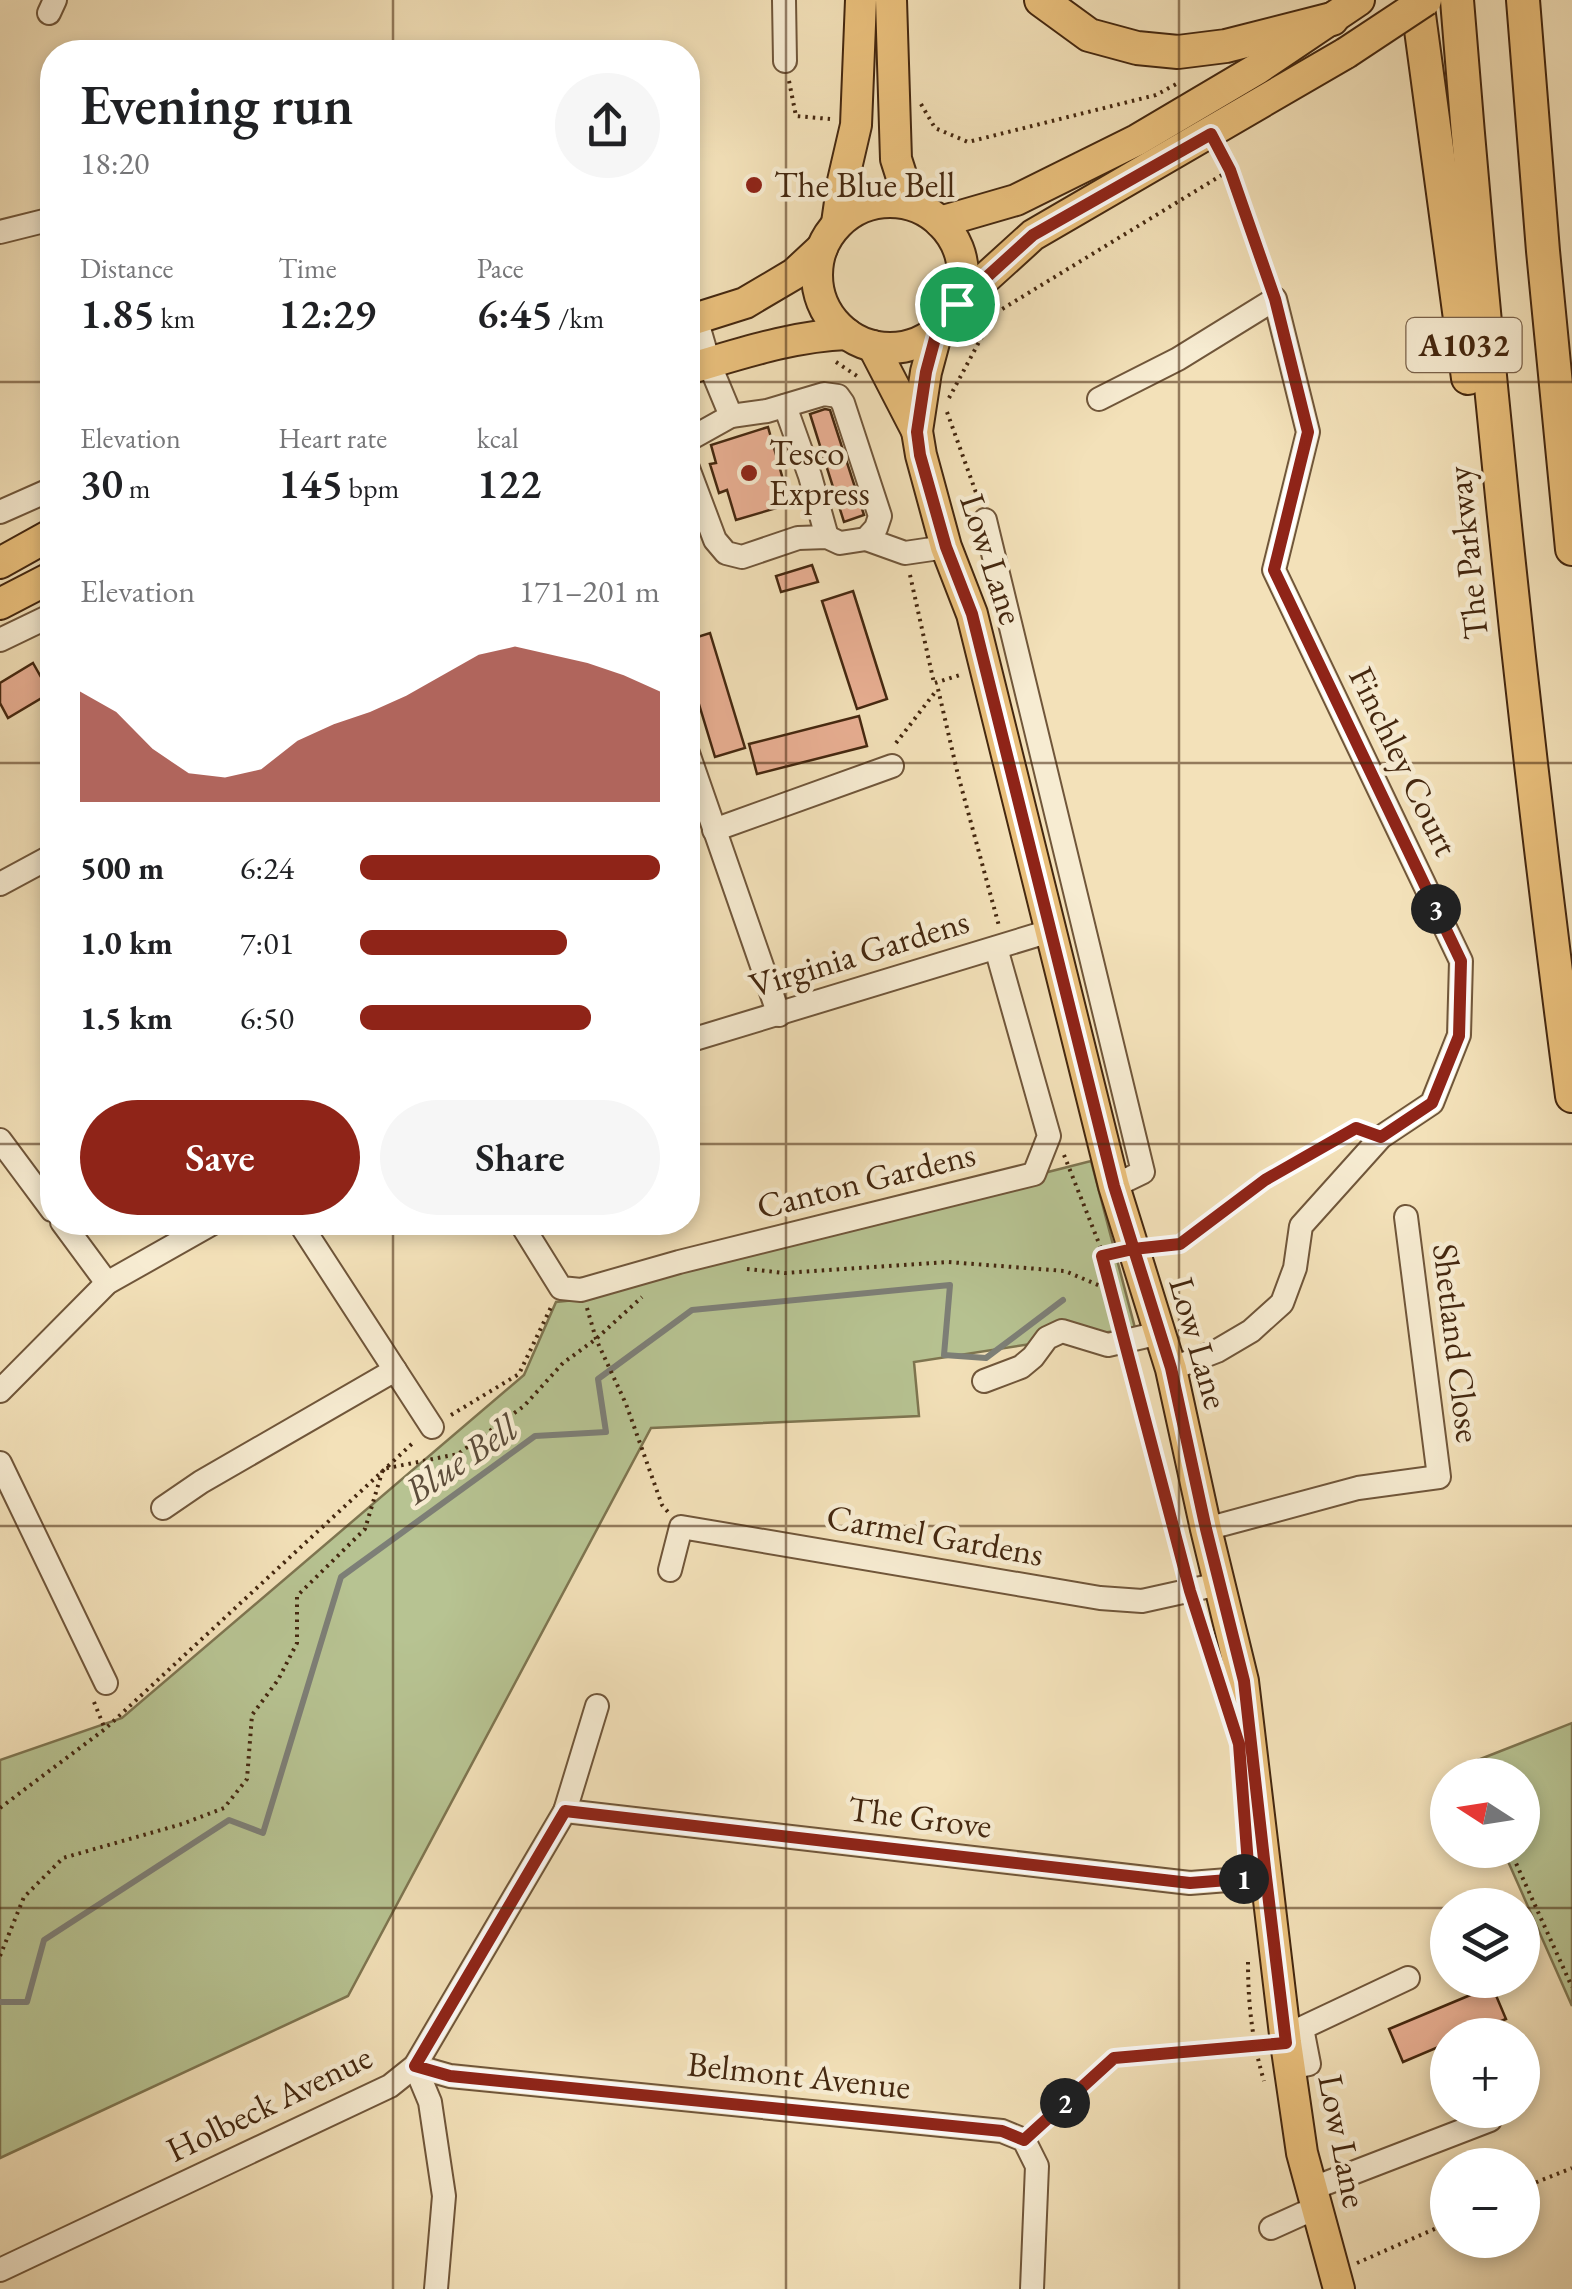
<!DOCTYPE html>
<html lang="en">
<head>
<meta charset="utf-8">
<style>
	:root { --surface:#fff; --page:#f6f6f6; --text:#202124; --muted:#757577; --accent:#8f2418 }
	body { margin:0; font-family:"EB Garamond",serif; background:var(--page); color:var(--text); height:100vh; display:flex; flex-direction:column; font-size:38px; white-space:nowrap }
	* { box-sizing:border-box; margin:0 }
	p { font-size:32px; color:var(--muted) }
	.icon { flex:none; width:55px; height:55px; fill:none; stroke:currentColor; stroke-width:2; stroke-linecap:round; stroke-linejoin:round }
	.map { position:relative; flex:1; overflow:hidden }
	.panel { position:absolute; left:40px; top:40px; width:660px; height:1195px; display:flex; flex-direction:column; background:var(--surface); border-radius:40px; box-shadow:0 5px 15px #0003 }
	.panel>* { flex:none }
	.needle { width:65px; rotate:282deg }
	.controls { position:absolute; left:1430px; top:1758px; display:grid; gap:20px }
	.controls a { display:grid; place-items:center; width:110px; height:110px; border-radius:50%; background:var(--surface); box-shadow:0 5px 15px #0003; font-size:50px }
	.pin { position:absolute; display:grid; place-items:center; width:85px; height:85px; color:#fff; margin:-42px; border:5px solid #fff; border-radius:50%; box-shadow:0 2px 10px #0007 }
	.km { position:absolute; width:50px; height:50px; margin:-25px; border-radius:50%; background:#222; color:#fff; font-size:28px; line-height:50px; text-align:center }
	.round { display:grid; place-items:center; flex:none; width:105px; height:105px; border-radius:52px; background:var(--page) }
	.summary { display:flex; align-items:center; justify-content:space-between; height:170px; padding:0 40px }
	h1 { font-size:55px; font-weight:600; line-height:75px }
	.stats { display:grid; grid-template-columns:repeat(3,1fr); gap:15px; height:170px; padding:10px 40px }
	.stats div { display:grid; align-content:center }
	.stats b { font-size:42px; font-weight:600 }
	.stats small { font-size:28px; font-weight:400 }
	.stats p { font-size:28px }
	.chart { height:280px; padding:20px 40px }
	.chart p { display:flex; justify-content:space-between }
	.chart svg { width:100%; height:180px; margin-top:10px; fill:var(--accent); opacity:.7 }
	.action { display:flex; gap:20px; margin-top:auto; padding:20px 40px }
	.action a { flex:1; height:115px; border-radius:60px; background:var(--accent); color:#fff; font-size:40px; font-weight:600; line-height:115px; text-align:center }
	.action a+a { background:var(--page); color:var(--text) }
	ul { padding:0 40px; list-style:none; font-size:32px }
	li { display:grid; grid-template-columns:160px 120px 1fr; align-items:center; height:75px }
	li i { height:25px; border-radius:12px; background:var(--accent) }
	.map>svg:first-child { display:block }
	.green { fill:#b7c392; stroke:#7e7550; stroke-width:2.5 }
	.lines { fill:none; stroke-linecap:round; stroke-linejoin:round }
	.stream { stroke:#7d7f77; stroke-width:6 }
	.building { fill:#eab094; stroke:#44270f; stroke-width:2.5 }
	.minor-casing { stroke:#70563a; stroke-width:26 }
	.major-casing { stroke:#44270f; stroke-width:34 }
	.highway-casing { stroke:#44270f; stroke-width:36 }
	.path { stroke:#44270f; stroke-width:4; stroke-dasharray:2.5 5; stroke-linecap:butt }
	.minor { stroke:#f7ecd2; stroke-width:22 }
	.major { stroke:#eac07c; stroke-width:30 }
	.highway { stroke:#eac07c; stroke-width:32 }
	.major-bridge-casing { stroke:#44270f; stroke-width:34; stroke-linecap:butt }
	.major-bridge { stroke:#eac07c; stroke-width:30 }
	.route-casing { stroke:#fff; stroke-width:20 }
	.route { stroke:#8f2418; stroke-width:12 }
	.grid { fill:none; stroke:#44270f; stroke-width:2.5; stroke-opacity:0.55 }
	.poi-dot { fill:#8f2418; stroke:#f7ecd2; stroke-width:4 }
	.labels { text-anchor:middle; stroke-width:9; stroke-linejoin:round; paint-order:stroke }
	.shield { fill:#f7ecd2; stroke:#7a624a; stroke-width:2.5 }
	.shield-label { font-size:32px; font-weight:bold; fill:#44270f }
	.poi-label { font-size:35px; fill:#44270f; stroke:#f7ecd2; text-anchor:start }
	.street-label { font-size:35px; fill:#44270f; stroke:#f7ecd2 }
	.water-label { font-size:38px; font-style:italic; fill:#5c4c3a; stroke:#f7ecd2 }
</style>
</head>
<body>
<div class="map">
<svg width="1572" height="2289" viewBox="0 0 1572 2289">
	<rect width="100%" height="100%" fill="#f3e1b9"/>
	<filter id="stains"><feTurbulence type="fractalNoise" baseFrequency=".002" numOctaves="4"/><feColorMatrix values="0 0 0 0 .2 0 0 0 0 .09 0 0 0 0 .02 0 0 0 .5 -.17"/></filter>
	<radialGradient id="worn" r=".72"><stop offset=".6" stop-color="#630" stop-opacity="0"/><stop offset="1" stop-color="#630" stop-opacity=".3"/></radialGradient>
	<!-- green -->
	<g class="green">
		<polygon points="1091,1161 1135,1328 914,1362 919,1416 651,1428 348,1996 0,2158 0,1760 122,1718 524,1375 556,1302 594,1298 679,1266"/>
		<polygon points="1572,1723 1572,2006 1503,1850 1522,1850 1522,1775 1470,1775 1465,1765"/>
	</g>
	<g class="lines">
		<!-- stream -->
		<polyline class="stream" points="0,2002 27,2002 44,1940 229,1820 263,1833 341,1577 535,1436 606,1432 598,1379 692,1310 950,1285 944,1355 986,1358 1063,1300"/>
	</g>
	<!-- building -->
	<g class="building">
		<polygon points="825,409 830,410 864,515 844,522 810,414"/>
		<polygon points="768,427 790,504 736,520 727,490 719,493 710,464 716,463 711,445"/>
		<polygon points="812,565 818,582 781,592 776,576"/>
		<polygon points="853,591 887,699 857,709 822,601"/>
		<polygon points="710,633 745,748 715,757 688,668 688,640"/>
		<polygon points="33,663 50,693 8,718 0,703 0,683"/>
		<polygon points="859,716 867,746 757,774 749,744"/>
		<polygon points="1492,1986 1506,2019 1467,2035 1448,2035 1448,2043 1403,2062 1389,2029"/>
	</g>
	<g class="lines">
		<defs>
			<g id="minor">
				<polyline points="784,0 785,61"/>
				<polyline points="49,13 55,0"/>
				<polyline points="0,232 52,219"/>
				<polyline points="696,318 709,363 731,416"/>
				<polyline points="1099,399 1178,359 1275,299 1308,432 1274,570 1461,961 1459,1035 1432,1103 1381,1137 1301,1226 1295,1268 1282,1303 1251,1331 1217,1351 1171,1369"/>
				<polyline points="785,406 810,476 827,537"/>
				<polyline points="688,440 731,416 767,411 824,394 838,396 843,403 880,516 876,528 866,539 840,543 827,537 798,538 742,557 726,553 715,540 688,468"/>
				<polyline points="0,512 52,489"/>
				<polyline points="985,520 1143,1172 1114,1186"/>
				<polyline points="866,539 905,553 946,547"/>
				<polyline points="0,640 52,615"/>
				<polyline points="688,753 779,1015"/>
				<polyline points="714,830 892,766"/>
				<polyline points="0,884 52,856"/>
				<polyline points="688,1041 1050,931"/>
				<polyline points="0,1140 52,1210"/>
				<polyline points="62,1222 107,1283"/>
				<polyline points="299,1222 432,1427"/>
				<polyline points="520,1222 561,1288 581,1290 679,1262 1034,1174 1049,1136 996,948"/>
				<polyline points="984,1381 1021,1367 1033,1357 1047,1338 1062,1331 1108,1345 1160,1333"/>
				<polyline points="0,1391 107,1283 215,1222"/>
				<polyline points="0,1463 106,1683"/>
				<polyline points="163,1508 201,1482 395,1370"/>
				<polyline points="1206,1529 1358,1488 1439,1477 1406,1217"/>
				<polyline points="670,1570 681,1527 1100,1598 1142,1601 1219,1584"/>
				<polyline points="565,1811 1190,1883 1266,1877"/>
				<polyline points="415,2066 450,2076 1002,2131 1024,2140 1037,2166 1032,2289"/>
				<polyline points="415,2066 430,2102 444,2196 436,2289"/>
				<polyline points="1290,2068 1309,2064 1302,2028 1408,1978"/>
				<polyline points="1311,2189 1490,2120"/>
				<polyline points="1271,2228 1302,2214 1317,2211"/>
				<polyline points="0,2270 390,2086 415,2066 565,1811 597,1706"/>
			</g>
			<g id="major">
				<polyline points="891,0 896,159 903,181 924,208"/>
				<circle cx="890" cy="275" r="73"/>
				<polyline points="940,222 1016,200 1137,140 1257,69 1359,0"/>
				<polyline points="837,223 843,181 856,125 861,0"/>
				<polyline points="957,304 1033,235 1346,53"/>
				<polyline points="688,321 745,303 794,274 822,248"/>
				<polyline points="937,331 926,372 917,431 921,455 946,547 972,614 1114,1186 1171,1369 1206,1529 1243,1681 1286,2043 1302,2153 1339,2289"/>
				<polyline points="873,346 917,431"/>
				<path d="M688 369C740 354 792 336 847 334"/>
				<polyline points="0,563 52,534"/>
				<polyline points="0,604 52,577"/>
			</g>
			<g id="highway">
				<polyline points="1041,0 1089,35 1137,48 1178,52 1226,46 1332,19"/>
				<polyline points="1417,0 1468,378"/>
				<path d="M1457 0C1486 366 1524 732 1572 1096"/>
				<polyline points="1523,0 1543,251 1572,549"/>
			</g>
		</defs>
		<!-- minor casing -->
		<use href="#minor" class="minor-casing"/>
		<!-- major casing -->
		<use href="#major" class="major-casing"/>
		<!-- highway casing -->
		<use href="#highway" class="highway-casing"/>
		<!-- path -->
		<g class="path">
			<polyline points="789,81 796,116 830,119"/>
			<polyline points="921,104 935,128 968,142 1156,95 1180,82"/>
			<polyline points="1222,156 1230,170 1268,278"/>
			<polyline points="836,362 857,376"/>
			<polyline points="949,398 994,314 1230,170"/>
			<polyline points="947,412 979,501"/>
			<polyline points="910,575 934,683"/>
			<polyline points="935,683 963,674"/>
			<polyline points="938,689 958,775 999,926"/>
			<polyline points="896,743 936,691"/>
			<polyline points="1064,1155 1104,1256"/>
			<polyline points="1158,1246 1180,1244 1265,1180 1358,1129"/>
			<polyline points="1102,1257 1120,1319"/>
			<polyline points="747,1269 785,1273 948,1262 1065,1271 1112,1291"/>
			<polyline points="587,1308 596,1339 626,1404 662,1505 668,1512"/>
			<polyline points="1131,1362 1185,1571"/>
			<polyline points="451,1415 519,1374 552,1305"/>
			<polyline points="94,1702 105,1729"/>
			<polyline points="0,1808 105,1729 415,1441"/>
			<polyline points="1510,1850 1572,1987"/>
			<polyline points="0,1956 24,1897 63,1858 182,1824 224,1808 247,1779 252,1715 278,1680 297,1643 297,1596 365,1529 383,1469 458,1454 524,1406 563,1363 596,1339 642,1297"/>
			<path d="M1248 1962C1248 2003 1252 2041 1264 2081"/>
			<polyline points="1039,2126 1114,2058 1263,2045"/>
			<polyline points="1522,2188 1572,2168"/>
			<polyline points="1357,2263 1448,2223"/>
		</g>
		<!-- minor -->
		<use href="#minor" class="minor"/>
		<!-- major -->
		<use href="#major" class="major"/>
		<!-- highway -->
		<use href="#highway" class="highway"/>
		<defs>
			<polyline id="major-bridge" points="1346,53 1426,0"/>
		</defs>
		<!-- major-bridge casing -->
		<use href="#major-bridge" class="major-bridge-casing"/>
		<!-- major-bridge -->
		<use href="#major-bridge" class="major-bridge"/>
	</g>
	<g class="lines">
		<defs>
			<polyline id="route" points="957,304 937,331 926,372 917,432 920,455 946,547 972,614 1114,1186 1171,1368 1206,1529 1244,1681 1266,1877 1190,1883 565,1811 415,2066 450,2076 1002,2131 1024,2140 1114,2058 1286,2043 1266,1877 1249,1878 1239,1744 1190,1591 1102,1256 1133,1249 1180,1244 1265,1180 1356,1128 1381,1137 1432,1103 1459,1036 1461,961 1274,570 1308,432 1275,299 1230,170 1211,134 1033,235 957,304"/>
		</defs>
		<!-- route casing -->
		<use href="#route" class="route-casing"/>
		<!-- route -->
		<use href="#route" class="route"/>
	</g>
	<!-- grid -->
	<path class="grid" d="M393 0V52M786 0V2289M1179 0V2289M0 382H52M688 382H1572M0 763H52M688 763H1572M0 1144H52M688 1144H1572M393 1222V2289M0 1526H1572M0 1908H1448M1522 1908H1572"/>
	<!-- markers -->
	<g class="poi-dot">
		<circle cx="754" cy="185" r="10"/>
		<circle cx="749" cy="473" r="10"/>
	</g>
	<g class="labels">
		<!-- shield labels -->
		<rect class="shield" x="1406.5" y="318" width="115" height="54" rx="8"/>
		<g class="shield-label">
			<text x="1464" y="356">A1032</text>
		</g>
		<!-- poi labels -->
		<g class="poi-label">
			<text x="774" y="197">The Blue Bell</text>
			<text x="769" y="465">Tesco<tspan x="769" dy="40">Express</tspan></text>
		</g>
		<!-- street labels -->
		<g class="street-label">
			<text transform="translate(1467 553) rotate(-96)" y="12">The Parkway</text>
			<text transform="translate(992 559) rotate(72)" y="12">Low Lane</text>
			<text transform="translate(1404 761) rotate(64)" y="12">Finchley Court</text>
			<text transform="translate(859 953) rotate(-17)" y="12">Virginia Gardens</text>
			<text transform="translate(866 1180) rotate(-14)" y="12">Canton Gardens</text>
			<text transform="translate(1199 1343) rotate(74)" y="12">Low Lane</text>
			<text transform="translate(1457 1343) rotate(83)" y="12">Shetland Close</text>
			<text transform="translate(935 1535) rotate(10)" y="12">Carmel Gardens</text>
			<text transform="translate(920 1817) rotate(7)" y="12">The Grove</text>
			<text transform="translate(799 2075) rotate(6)" y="12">Belmont Avenue</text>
			<text transform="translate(269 2103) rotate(-26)" y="12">Holbeck Avenue</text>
			<text transform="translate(1343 2141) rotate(79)" y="12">Low Lane</text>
		</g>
		<!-- water labels -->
		<g class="water-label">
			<text transform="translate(461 1459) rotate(-34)" y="13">Blue Bell</text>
		</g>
	</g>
	<rect width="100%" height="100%" filter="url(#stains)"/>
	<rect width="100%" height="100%" fill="url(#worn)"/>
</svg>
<div class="controls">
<a><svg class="needle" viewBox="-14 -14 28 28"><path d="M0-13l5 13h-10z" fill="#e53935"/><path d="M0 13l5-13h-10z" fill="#757577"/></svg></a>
<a><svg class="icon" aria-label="layers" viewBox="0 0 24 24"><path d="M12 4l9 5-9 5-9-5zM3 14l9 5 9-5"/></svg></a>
<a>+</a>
<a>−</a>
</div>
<div class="pin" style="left:957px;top:304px;background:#1e9e55"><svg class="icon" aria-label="arrive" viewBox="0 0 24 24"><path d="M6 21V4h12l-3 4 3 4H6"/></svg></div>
<b class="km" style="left:1244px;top:1879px">1</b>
<b class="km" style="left:1065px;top:2103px">2</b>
<b class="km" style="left:1436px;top:909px">3</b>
<section class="panel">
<div class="summary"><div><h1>Evening run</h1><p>18:20</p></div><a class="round"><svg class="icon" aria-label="share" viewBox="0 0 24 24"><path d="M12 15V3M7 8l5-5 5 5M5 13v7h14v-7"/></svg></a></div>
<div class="stats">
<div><p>Distance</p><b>1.85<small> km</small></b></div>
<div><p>Time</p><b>12:29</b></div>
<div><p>Pace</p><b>6:45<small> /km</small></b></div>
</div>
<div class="stats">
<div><p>Elevation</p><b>30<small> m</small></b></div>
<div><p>Heart rate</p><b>145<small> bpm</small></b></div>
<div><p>kcal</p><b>122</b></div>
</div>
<div class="chart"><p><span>Elevation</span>171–201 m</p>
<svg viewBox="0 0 160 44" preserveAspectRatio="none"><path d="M0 44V17L10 22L20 31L30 37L40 38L50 36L60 29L70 25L80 22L90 18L100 13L110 8L120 6L130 8L140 10L150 13L160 17V44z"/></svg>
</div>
<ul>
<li><b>500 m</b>6:24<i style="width:100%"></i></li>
<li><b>1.0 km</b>7:01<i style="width:69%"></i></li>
<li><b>1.5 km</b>6:50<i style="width:77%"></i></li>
</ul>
<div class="action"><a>Save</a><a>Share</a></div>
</section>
</div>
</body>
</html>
